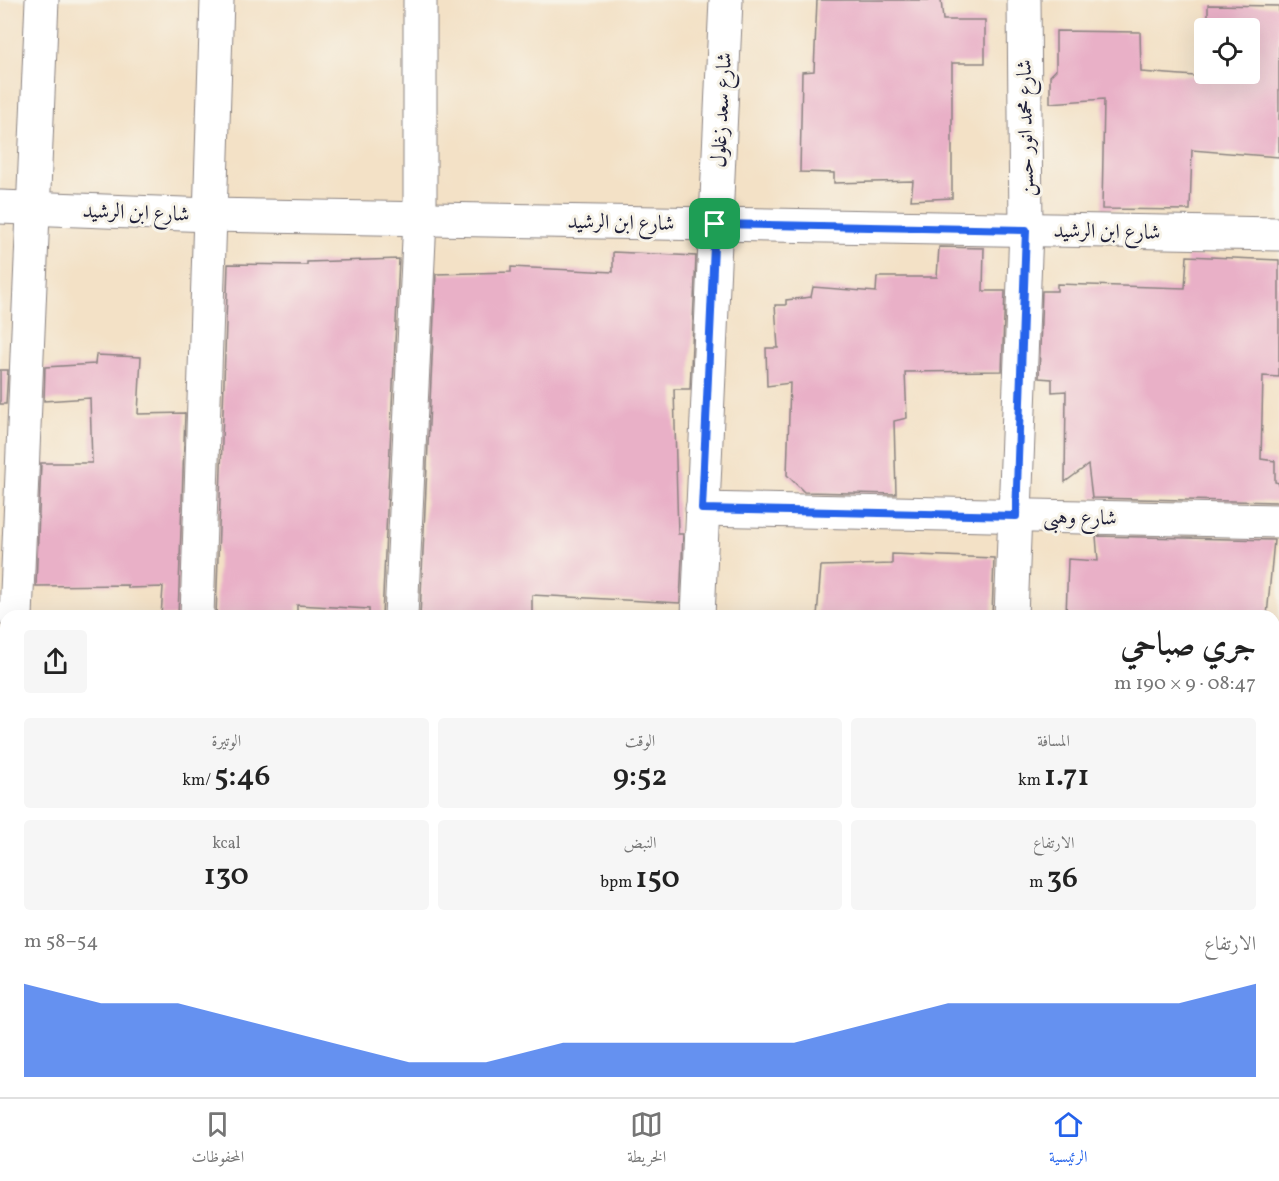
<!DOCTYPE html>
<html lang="ar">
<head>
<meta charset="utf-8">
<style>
	:root { --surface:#fff; --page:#f6f6f6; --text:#222; --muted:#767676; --line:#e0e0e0; --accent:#2563eb }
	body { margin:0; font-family:Vollkorn,Amiri,serif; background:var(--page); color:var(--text); direction:rtl; height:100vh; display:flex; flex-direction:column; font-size:22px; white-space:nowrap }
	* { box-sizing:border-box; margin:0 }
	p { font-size:20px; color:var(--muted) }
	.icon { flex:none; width:33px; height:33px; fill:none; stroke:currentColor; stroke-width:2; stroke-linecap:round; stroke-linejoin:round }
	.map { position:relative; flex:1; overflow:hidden; direction:ltr }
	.details { position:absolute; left:0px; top:610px; width:1280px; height:488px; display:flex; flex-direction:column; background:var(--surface); border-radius:18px 18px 0 0; box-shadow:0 6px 24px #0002; direction:rtl }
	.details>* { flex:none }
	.controls { position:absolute; left:1194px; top:18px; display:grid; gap:12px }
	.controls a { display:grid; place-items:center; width:66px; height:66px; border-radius:6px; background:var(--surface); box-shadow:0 6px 24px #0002; font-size:30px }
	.pin { position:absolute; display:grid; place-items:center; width:51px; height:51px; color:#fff; margin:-26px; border-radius:12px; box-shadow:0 3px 9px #0006 }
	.round { display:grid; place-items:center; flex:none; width:63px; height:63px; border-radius:6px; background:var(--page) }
	.summary { display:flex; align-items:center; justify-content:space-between; height:102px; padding:0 24px }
	h1 { font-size:33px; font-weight:600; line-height:45px }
	.figures { display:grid; grid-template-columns:repeat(3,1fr); gap:9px; height:102px; padding:6px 24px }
	.figures div { display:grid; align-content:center; border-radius:6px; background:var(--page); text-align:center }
	.figures b { font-size:30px; font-weight:600 }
	.figures small { font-size:16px; font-weight:400 }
	.figures p { font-size:16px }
	.chart { height:168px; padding:12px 24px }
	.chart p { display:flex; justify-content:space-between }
	.chart svg { width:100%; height:108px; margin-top:6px; fill:var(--accent); opacity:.7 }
	.menu { display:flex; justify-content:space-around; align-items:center; height:84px; border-top:2px solid var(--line); background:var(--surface); font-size:16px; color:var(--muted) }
	.menu a { display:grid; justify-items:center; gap:3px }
	.menu .active { color:var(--accent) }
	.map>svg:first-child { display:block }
	.building { fill:#e9b0c7 }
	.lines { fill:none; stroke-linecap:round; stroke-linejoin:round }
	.minor-casing { stroke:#8a8280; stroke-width:35 }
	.minor { stroke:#fff; stroke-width:33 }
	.route-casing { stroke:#fff; stroke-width:12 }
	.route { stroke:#2563eb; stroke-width:8 }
	.labels { text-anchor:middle; stroke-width:6; stroke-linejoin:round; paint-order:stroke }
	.street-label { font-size:21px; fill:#22223b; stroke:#f7f3e8 }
</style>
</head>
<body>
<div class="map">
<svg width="1279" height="1097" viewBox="0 0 1279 1097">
	<rect width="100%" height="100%" fill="#f7f3e8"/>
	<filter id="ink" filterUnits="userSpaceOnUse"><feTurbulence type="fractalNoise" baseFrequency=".0167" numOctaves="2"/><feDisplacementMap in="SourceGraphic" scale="12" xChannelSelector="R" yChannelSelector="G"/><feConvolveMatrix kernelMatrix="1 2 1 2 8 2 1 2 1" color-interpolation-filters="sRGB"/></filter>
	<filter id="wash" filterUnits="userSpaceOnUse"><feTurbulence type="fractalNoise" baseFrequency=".008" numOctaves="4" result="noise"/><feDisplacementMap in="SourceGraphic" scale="24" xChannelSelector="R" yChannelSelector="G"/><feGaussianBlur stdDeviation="1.35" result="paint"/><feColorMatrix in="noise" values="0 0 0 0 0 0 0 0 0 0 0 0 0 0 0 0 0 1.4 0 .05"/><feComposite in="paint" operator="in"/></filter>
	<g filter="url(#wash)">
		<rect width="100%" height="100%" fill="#f3e1c6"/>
		<g id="blocks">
			<!-- building -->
			<g class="building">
				<polygon points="817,0 941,0 943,20 985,20 985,63 952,63 952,198 911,200 913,181 834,183 834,173 800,172 802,72 814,71"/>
				<polygon points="1208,5 1279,6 1279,157 1192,150 1190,210 1102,209 1104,99 1050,103 1050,76 1056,70 1056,31 1140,32 1141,72 1208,77 1208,74 1250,74 1250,28 1208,28"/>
				<polygon points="939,247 984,248 983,291 1005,291 1002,371 905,372 907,418 894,421 896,494 804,492 787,475 790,383 767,386 766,348 778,348 775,305 786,305 786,300 811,297 813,287 876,292 877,277 937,277"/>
				<polygon points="613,252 696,256 690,389 674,389 678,534 683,534 680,603 532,595 532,616 420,616 436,274 511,272 511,267 613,272"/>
				<polygon points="1187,256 1279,260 1279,377 1263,376 1261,459 1275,461 1275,482 1279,483 1279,502 1092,498 1088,465 1065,482 1066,391 1052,392 1052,379 1039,378 1042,291 1057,291 1057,284 1185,288"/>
				<polygon points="399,259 382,616 369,616 369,609 297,605 297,616 216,616 228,264 307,265 307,262"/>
				<polygon points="96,355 141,357 138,414 185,413 178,616 161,616 163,587 128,588 128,585 36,586 41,463 92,463 90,398 44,401 45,367 95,364"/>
				<polygon points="0,370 8,370 6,404 0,404"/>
				<polygon points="1096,536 1274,540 1267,616 1066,616 1068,559 1098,561"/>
				<polygon points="892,554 994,558 992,616 817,616 821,566 892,564"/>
			</g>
		</g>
	</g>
	<g filter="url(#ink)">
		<use href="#blocks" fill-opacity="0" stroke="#8a8280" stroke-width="1.5"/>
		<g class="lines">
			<defs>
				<g id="minor">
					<polyline points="0,207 210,215 1279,234"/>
					<polyline points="702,509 1279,521"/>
					<polyline points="16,616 42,0"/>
					<polyline points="197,616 217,0"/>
					<polyline points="401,616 420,219 420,0"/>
					<polyline points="698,616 726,0"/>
					<polyline points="1011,616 1026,230 1024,0"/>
					<polyline points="0,790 6,790"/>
					<polyline points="1274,818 1279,818"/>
					<polyline points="906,1092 927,1097"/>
					<polyline points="119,1097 119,1092"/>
					<polyline points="395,1097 395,1092"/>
					<polyline points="678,1097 678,1092"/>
					<polyline points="984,1097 984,1092"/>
					<polyline points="1274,1097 1279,911"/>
				</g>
			</defs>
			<!-- minor casing -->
			<use href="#minor" class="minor-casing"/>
			<!-- minor -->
			<use href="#minor" class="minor"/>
		</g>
	</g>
	<g class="lines" filter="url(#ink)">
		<defs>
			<polygon id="route" points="715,224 1026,230 1016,516 702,509"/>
		</defs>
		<!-- route casing -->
		<use href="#route" class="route-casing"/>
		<!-- route -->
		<use href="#route" class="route"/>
	</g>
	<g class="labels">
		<!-- street labels -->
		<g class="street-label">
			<text transform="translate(721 110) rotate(-87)" y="7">شارع سعد زغلول</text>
			<text transform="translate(1025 128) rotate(-91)" y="7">شارع محمد انور حسن</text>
			<text transform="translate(136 212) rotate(2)" y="7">شارع ابن الرشيد</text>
			<text transform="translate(621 222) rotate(1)" y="7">شارع ابن الرشيد</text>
			<text transform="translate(1107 231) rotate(1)" y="7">شارع ابن الرشيد</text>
			<text transform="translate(1080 517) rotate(1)" y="7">شارع وهبى</text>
		</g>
	</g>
</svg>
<div class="controls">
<a><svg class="icon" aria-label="locate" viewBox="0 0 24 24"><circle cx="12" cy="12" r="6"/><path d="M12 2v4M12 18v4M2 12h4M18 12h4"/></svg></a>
</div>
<div class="pin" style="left:715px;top:224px;background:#1e9e55"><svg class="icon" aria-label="arrive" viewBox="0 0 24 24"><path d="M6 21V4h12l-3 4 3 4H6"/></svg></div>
<section class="details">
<div class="summary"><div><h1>جري صباحي</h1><p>08:47 · 9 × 190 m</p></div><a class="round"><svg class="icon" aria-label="share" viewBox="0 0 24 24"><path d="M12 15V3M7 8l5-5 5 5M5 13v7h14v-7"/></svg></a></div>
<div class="figures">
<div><p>المسافة</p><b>1.71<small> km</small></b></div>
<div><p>الوقت</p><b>9:52</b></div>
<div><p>الوتيرة</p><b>5:46<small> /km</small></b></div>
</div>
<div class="figures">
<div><p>الارتفاع</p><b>36<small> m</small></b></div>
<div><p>النبض</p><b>150<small> bpm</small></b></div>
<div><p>kcal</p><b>130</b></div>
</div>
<div class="chart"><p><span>الارتفاع</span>54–58 m</p>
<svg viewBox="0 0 160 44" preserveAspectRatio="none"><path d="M0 44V6L10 14L20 14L30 22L40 30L50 38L60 38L70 30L80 30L90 30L100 30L110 22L120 14L130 14L140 14L150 14L160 6V44z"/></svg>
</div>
</section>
</div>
<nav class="menu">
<a class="active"><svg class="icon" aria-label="home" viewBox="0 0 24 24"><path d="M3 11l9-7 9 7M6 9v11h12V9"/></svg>الرئيسية</a>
<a><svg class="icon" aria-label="map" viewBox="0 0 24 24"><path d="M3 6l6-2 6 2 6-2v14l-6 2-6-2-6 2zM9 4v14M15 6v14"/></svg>الخريطة</a>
<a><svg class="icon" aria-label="saved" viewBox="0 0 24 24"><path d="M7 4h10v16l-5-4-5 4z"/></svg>المحفوظات</a>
</nav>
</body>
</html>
